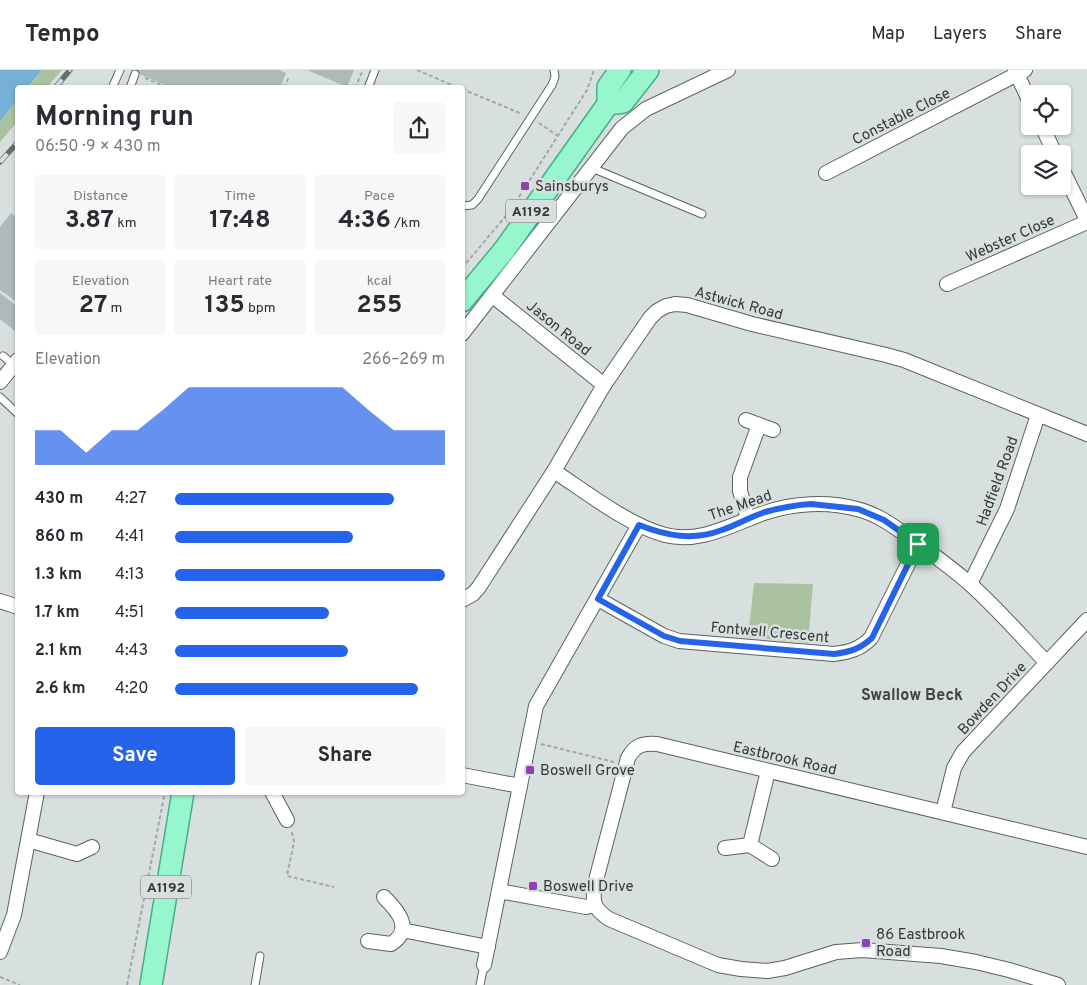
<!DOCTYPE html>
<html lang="en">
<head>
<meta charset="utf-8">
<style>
	:root { --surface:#fff; --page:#f7f7f7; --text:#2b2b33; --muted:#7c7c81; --line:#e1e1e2; --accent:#2563eb }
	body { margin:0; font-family:Overpass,sans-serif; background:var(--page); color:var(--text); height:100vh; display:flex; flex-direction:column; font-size:19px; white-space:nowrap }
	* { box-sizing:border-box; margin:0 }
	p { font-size:16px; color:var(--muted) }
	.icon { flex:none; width:28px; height:28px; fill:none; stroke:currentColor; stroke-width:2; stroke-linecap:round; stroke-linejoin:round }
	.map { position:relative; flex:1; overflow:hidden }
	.side { position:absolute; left:15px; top:15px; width:450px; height:710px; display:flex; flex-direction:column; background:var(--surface); border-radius:5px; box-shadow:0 1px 4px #0004 }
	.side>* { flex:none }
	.controls { position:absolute; left:1021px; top:15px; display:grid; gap:10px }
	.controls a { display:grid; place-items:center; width:50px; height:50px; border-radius:5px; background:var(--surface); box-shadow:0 1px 4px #0004; font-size:25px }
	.pin { position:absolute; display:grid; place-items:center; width:42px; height:42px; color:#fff; margin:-21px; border-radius:10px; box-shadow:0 2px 8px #0006 }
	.round { display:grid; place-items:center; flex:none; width:52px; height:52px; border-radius:5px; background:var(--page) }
	.overview { display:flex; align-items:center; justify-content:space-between; height:85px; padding:0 20px }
	h1 { font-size:28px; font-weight:700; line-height:38px }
	.metrics { display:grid; grid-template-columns:repeat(3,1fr); gap:8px; height:85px; padding:5px 20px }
	.metrics div { display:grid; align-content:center; border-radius:5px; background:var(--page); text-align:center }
	.metrics b { font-size:25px; font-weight:700 }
	.metrics small { font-size:14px; font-weight:400 }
	.metrics p { font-size:14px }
	.chart { height:140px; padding:10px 20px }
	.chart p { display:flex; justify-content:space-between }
	.chart svg { width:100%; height:90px; margin-top:5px; fill:var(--accent); opacity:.7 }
	.cta { display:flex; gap:10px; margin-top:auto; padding:10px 20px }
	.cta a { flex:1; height:58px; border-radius:5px; background:var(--accent); color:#fff; font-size:20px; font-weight:700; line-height:58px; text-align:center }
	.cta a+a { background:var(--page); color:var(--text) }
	ul { padding:0 20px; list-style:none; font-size:16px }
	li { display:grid; grid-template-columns:80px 60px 1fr; align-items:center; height:38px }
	li i { height:12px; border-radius:6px; background:var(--accent) }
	header { display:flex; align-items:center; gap:30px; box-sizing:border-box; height:70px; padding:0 25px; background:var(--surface); border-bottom:1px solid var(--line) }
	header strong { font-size:24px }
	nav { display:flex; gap:28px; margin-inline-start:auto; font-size:18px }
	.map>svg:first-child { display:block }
	.green { fill:#abc2a0 }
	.water { fill:#75b0d6 }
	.building { fill:#b0b8ba }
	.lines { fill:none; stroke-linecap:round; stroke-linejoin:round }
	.service-casing { stroke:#5a6261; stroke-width:9 }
	.minor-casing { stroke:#5a6261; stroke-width:16 }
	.primary-casing { stroke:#47af84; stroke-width:24 }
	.path { stroke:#a2a8a7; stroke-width:2; stroke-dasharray:4 2.5; stroke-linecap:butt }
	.service { stroke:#fff; stroke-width:7 }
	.minor { stroke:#fff; stroke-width:14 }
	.primary { stroke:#97f6ce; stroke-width:21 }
	.rail-casing { stroke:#696e6d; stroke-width:5.5 }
	.rail { stroke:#d8e0df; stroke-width:4; stroke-dasharray:11; stroke-linecap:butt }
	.route-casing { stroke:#fff; stroke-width:10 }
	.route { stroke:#2563eb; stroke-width:6 }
	.poi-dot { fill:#8e41b1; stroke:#d8e0df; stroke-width:2 }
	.labels { text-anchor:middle; stroke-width:5; stroke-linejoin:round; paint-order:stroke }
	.shield { fill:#d8e0df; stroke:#646a69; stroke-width:1 }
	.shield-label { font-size:14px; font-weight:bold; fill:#333736 }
	.street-label { font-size:15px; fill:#333736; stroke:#d8e0df }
	.poi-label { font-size:15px; fill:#333736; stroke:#d8e0df; text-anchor:start }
	.neighbourhood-label { font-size:16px; font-weight:bold; fill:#3e4544; stroke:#d8e0df }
</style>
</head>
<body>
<header>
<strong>Tempo</strong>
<nav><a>Map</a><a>Layers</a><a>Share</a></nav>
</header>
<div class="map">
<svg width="1087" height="915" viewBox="0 0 1087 915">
	<rect width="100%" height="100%" fill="#d8e0df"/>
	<!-- green -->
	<g class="green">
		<polygon points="42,0 62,0 47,17 28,18"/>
		<polygon points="17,30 17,52 0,72 0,51"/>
		<polygon points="754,513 813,514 808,573 748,567"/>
	</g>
	<!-- water -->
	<polygon class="water" points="0,0 42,0 28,17 18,18 17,30 0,51"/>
	<!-- building -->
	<g class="building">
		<polygon points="130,0 279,0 286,3 280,18 172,18"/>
		<polygon points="307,0 354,0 347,17"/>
		<polygon points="11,143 18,148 18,233 0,220 0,157"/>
		<polygon points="0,223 18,237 18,257 15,261 0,249"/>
	</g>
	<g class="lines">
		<defs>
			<g id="service">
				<polyline points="112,18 120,0"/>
				<polyline points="130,18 135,4"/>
				<polyline points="368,18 375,0"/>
				<polyline points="592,98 702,144"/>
				<polyline points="462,136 472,135 478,129 552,15 555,7 554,0"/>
				<polyline points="3,286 14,295"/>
				<polyline points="0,327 18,344"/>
				<polyline points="255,915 260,886"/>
				<polyline points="480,915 484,895"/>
			</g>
			<g id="minor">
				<polyline points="1015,0 1030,32"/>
				<polyline points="1042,56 1055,84"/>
				<polyline points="1062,99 1087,150"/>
				<polyline points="826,103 1025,0"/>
				<polyline points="947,214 1087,152"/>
				<polyline points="493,226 604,315"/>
				<polyline points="462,264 622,58 646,39 728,0"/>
				<polyline points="0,312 18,290"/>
				<polyline points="746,350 773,360"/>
				<path d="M554 401C586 422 628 455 665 465 701 474 732 454 764 443 793 433 827 431 857 439 878 444 896 458 913 470 932 484 952 498 970 514 997 538 1022 567 1047 593"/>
				<polyline points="748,449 740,421 740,407 759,355"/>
				<polyline points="970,514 1007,439 1038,345"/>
				<path d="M598 529 664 566 679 571 834 584C850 582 860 579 871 568L918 474"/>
				<polyline points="462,530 473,524 479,517 554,401 604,315 650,248 657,241 666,236 675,234 687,235 752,254 886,285 904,290 1087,364"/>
				<polyline points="0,531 18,537"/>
				<polyline points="768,701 750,775 772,789"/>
				<polyline points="462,705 520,716"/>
				<polyline points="272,722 287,750"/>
				<polyline points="943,742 954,698 963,682 1087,550"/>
				<polyline points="28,770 77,784 92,777"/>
				<polyline points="725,778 750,775"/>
				<polyline points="499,821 586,837 594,835"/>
				<polyline points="402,860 488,877"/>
				<path d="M368 871 391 874C414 859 398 841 384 827"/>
				<polyline points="0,882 14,845 37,722"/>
				<polyline points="484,895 536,636 639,455"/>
				<path d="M1058 915 1009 900 976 892 941 886 863 880 836 882 785 898 767 901 741 899 718 895 609 849C593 838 592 832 595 814L628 688C635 675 643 673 657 674L1087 777"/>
			</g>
			<g id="primary">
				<polyline points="608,34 623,32 648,0"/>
				<polyline points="462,231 505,179 608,34 608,17 620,0"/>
				<polyline points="151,915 183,722"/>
			</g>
		</defs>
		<!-- service casing -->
		<use href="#service" class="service-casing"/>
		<!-- minor casing -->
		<use href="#minor" class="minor-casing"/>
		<!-- primary casing -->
		<use href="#primary" class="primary-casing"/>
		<!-- path -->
		<g class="path">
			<polyline points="417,0 459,18"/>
			<polyline points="145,8 168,18"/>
			<polyline points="284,18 289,7"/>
			<polyline points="355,18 363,0"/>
			<polyline points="462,19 522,44"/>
			<polyline points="539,53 558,66"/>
			<polyline points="462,198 510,141 587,20 594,0"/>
			<polyline points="541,674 614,692"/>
			<polyline points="292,762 294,772 287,806 334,817"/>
			<polyline points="0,907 20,915"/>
			<polyline points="127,915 165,722"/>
		</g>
		<!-- service -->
		<use href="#service" class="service"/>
		<!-- minor -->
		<use href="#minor" class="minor"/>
		<!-- primary -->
		<use href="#primary" class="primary"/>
		<defs>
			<g id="rail">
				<polyline points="55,18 70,0"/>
				<polyline points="0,92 18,72"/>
			</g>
		</defs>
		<!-- rail casing -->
		<use href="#rail" class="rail-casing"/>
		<!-- rail -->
		<use href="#rail" class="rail"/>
	</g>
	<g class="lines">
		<defs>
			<path id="route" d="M811 434 858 439 884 450 918 474 872 568C860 579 850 582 834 584L680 571 664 566 598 529 639 455C667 466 693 471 722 460 736 455 750 447 765 442 780 438 795 435 811 434Z"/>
		</defs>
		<!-- route casing -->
		<use href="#route" class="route-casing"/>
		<!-- route -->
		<use href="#route" class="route"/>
	</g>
	<!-- markers -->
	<g class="poi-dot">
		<rect x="520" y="111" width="10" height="10" rx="2.5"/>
		<rect x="525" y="695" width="10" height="10" rx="2.5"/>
		<rect x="528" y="811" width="10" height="10" rx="2.5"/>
		<rect x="861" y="868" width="10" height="10" rx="2.5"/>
	</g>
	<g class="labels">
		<!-- shield labels -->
		<g class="shield">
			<rect x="506" y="129.5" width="50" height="23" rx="4"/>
			<rect x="141" y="805.5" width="50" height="23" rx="4"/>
		</g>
		<g class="shield-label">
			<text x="531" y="146">A1192</text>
			<text x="166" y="822">A1192</text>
		</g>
		<!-- street labels -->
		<g class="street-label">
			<text transform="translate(901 46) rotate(-27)" y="5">Constable Close</text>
			<text transform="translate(1010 168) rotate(-24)" y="5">Webster Close</text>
			<text transform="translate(739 233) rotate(15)" y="5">Astwick Road</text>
			<text transform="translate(559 258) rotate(39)" y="5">Jason Road</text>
			<text transform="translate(997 411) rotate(-70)" y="5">Hadfield Road</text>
			<text transform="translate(740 435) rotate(-19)" y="5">The Mead</text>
			<text transform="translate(770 562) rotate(5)" y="5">Fontwell Crescent</text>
			<text transform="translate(992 628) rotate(-47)" y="5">Bowden Drive</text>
			<text transform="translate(785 688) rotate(13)" y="5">Eastbrook Road</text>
		</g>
		<!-- poi labels -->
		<g class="poi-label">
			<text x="535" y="121">Sainsburys</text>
			<text x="540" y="705">Boswell Grove</text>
			<text x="543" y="821">Boswell Drive</text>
			<text x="876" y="869">86 Eastbrook<tspan x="876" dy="17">Road</tspan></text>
		</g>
		<!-- neighbourhood labels -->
		<g class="neighbourhood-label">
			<text x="912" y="630">Swallow Beck</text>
		</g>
	</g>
</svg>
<div class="controls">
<a><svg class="icon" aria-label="locate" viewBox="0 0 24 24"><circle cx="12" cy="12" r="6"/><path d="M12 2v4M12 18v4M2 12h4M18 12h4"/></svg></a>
<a><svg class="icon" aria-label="layers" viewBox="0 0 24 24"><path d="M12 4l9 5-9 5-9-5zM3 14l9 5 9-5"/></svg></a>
</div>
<div class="pin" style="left:918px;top:474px;background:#1e9e55"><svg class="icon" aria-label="arrive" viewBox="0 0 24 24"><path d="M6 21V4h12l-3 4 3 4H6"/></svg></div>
<section class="side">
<div class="overview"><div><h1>Morning run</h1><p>06:50 · 9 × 430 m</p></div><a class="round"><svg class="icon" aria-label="share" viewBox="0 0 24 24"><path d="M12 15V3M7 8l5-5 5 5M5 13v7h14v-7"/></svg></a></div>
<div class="metrics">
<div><p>Distance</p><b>3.87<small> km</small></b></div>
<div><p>Time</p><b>17:48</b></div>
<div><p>Pace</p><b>4:36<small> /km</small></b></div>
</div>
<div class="metrics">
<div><p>Elevation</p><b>27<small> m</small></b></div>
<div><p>Heart rate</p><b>135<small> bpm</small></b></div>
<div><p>kcal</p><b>255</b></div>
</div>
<div class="chart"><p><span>Elevation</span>266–269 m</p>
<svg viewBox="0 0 160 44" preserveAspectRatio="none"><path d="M0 44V27L10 27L20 38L30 27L40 27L50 17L60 6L70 6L80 6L90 6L100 6L110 6L120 6L130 17L140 27L150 27L160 27V44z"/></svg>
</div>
<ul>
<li><b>430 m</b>4:27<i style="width:81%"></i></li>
<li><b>860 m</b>4:41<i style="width:66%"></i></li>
<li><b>1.3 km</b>4:13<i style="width:100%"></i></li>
<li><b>1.7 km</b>4:51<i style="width:57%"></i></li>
<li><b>2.1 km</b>4:43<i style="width:64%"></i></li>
<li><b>2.6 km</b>4:20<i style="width:90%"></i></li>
</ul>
<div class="cta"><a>Save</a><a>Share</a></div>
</section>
</div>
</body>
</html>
